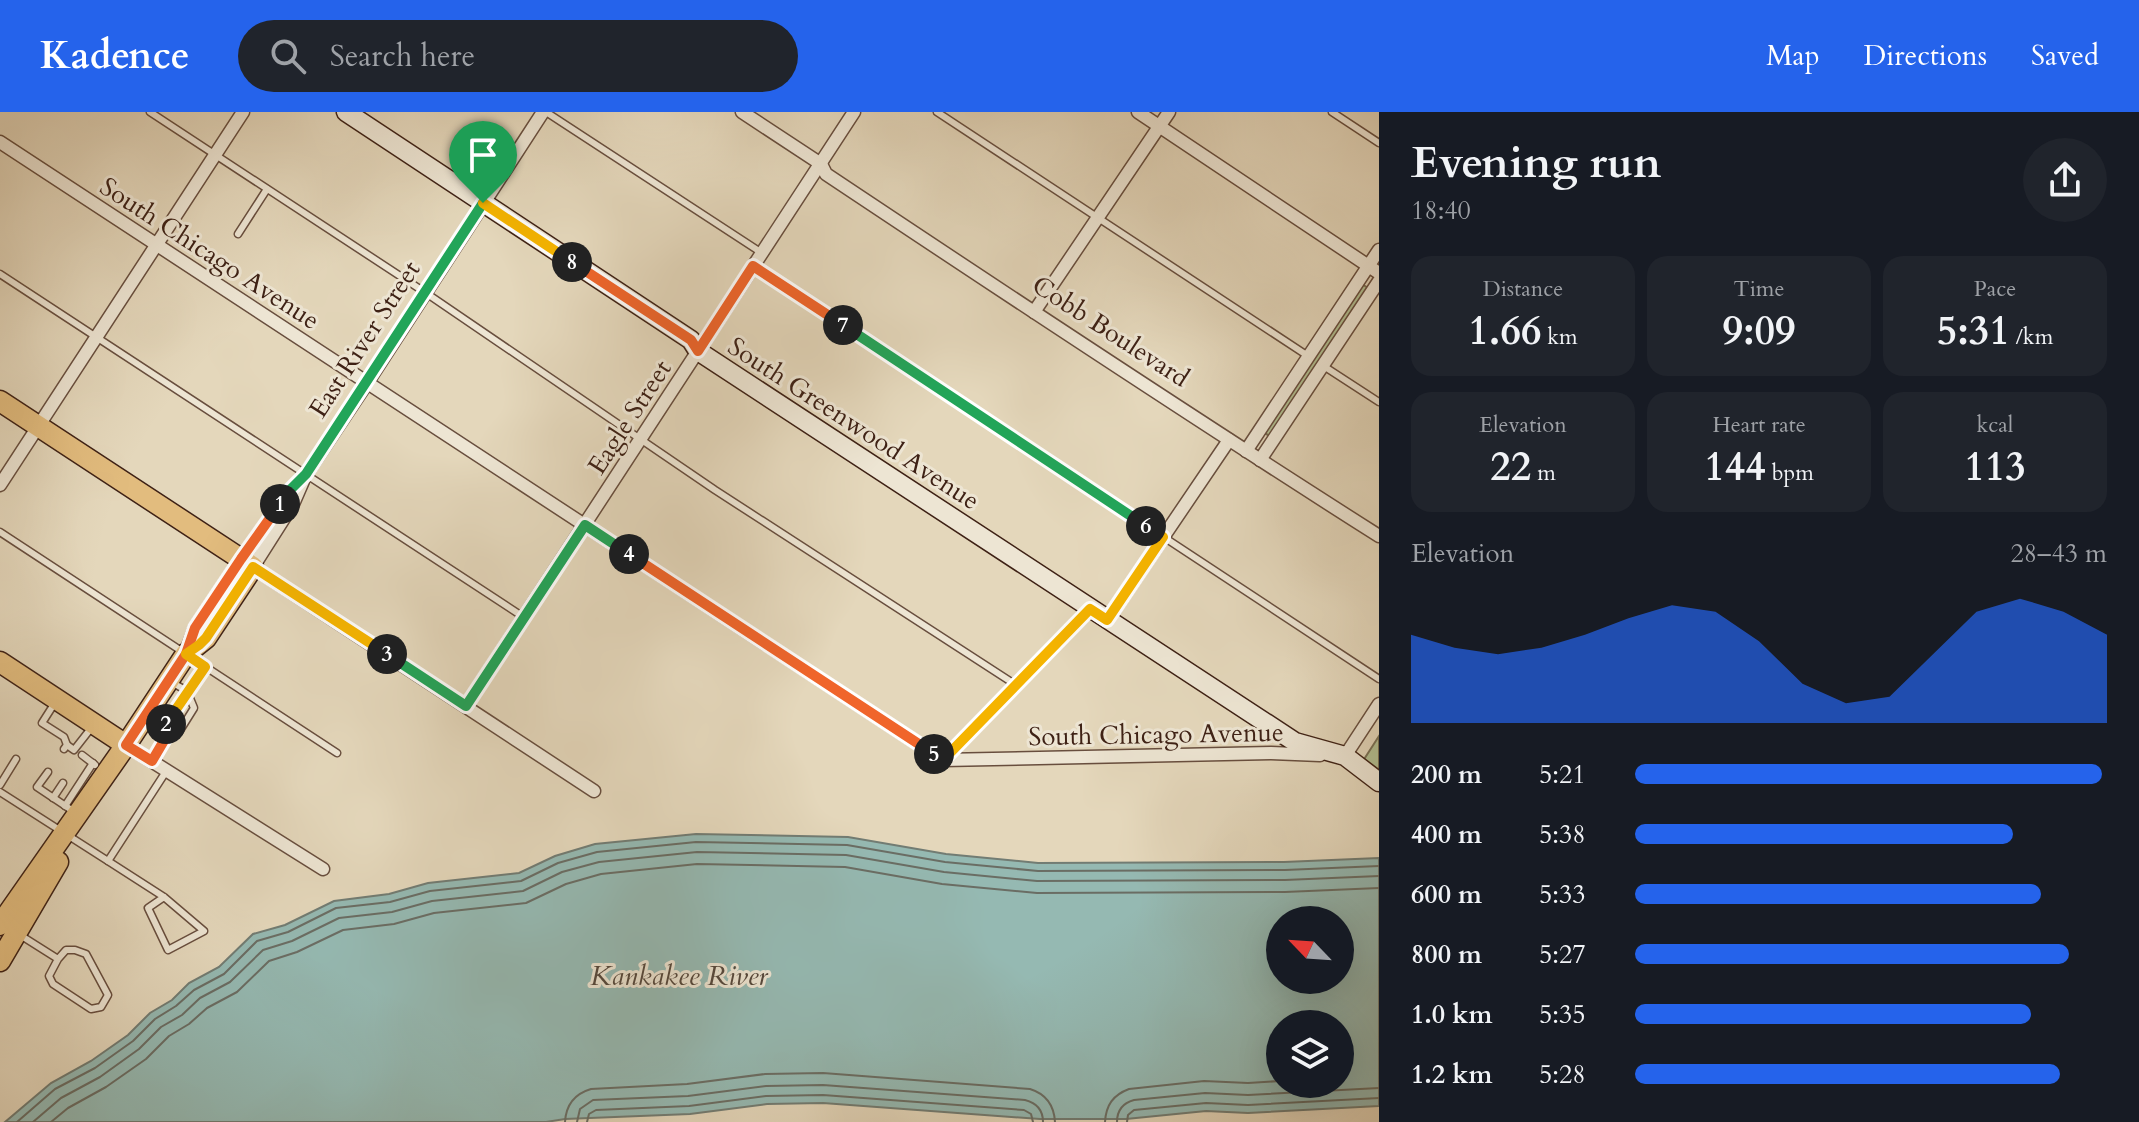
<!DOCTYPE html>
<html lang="en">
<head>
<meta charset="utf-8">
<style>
	:root { --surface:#171b24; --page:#20242c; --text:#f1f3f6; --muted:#9ea1a6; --accent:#2563eb }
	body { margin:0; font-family:Cardo,serif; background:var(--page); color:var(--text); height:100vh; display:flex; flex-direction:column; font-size:30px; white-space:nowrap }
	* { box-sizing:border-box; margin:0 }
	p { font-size:26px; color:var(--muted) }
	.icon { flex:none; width:44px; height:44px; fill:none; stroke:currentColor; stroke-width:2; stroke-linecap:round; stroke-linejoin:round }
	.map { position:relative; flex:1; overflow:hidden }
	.sheet { display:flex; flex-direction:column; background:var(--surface); width:760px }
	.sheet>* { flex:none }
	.needle { width:52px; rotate:295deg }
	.fabs { position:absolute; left:1266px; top:794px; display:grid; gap:16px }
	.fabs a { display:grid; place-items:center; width:88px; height:88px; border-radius:50%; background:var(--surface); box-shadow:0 8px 32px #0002; font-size:40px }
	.pin { position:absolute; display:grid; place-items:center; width:68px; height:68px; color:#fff; margin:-82px -34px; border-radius:50% 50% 50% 0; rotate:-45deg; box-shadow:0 0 8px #0007 }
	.pin .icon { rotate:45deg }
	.km { position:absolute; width:40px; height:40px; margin:-20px; border-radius:50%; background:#222; color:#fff; font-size:22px; line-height:40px; text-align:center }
	.round { display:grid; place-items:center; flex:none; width:84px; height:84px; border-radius:42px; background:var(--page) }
	.headline { display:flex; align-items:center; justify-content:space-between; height:136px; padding:0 32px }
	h1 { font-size:44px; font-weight:800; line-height:60px }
	.stats { display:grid; grid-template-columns:repeat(3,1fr); gap:12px; height:136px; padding:8px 32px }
	.stats div { display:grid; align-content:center; border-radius:20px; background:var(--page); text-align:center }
	.stats b { font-size:40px; font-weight:800 }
	.stats small { font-size:22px; font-weight:400 }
	.stats p { font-size:22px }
	.chart { height:224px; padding:16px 32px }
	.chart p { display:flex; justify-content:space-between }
	.chart svg { width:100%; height:144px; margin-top:8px; fill:var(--accent); opacity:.7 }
	ul { padding:0 32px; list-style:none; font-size:26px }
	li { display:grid; grid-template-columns:128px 96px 1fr; align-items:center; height:60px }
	li i { height:20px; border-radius:10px; background:var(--accent) }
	header { display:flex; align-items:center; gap:48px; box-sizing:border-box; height:112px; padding:0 40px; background:var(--accent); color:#fff }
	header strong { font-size:38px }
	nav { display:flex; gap:44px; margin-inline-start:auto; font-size:28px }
	.search { width:560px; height:72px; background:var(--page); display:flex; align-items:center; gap:20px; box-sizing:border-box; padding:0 28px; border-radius:44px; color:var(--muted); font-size:30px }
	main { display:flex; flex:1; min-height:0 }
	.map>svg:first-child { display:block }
	.green { fill:#b2bf92; stroke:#787054; stroke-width:2 }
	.water { fill:#95b9b2; stroke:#727c73; stroke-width:2; fill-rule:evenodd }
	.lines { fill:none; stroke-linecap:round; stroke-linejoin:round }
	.shore { stroke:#6a6d64; stroke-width:2 }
	.lane-casing { stroke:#684e3e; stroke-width:9 }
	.street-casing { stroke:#684e3e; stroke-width:15 }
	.secondary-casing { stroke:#3e2115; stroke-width:21 }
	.primary-casing { stroke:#3e2115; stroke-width:23 }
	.lane { stroke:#ede5d3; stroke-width:6 }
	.street { stroke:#ede5d3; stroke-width:12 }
	.secondary { stroke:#ede5d3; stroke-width:18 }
	.primary { stroke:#e2bc7e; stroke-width:20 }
	.split-1-casing { stroke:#fff; stroke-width:16 }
	.split-2-casing { stroke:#fff; stroke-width:16 }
	.split-3-casing { stroke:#fff; stroke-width:16 }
	.split-4-casing { stroke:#fff; stroke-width:16 }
	.split-5-casing { stroke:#fff; stroke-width:16 }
	.split-6-casing { stroke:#fff; stroke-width:16 }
	.split-7-casing { stroke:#fff; stroke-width:16 }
	.split-8-casing { stroke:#fff; stroke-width:16 }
	.split-9-casing { stroke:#fff; stroke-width:16 }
	.split-1 { stroke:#22a559; stroke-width:10 }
	.split-2 { stroke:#f0652b; stroke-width:10 }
	.split-3 { stroke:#f5b400; stroke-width:10 }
	.split-4 { stroke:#22a559; stroke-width:10 }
	.split-5 { stroke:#f0652b; stroke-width:10 }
	.split-6 { stroke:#f5b400; stroke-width:10 }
	.split-7 { stroke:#22a559; stroke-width:10 }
	.split-8 { stroke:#f0652b; stroke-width:10 }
	.split-9 { stroke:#f5b400; stroke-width:10 }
	.labels { text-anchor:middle; stroke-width:6; stroke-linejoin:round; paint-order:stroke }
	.street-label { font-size:26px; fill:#3e2115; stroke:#ede5d3 }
	.water-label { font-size:28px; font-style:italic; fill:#54473c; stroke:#ede5d3 }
</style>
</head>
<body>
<header>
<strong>Kadence</strong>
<div class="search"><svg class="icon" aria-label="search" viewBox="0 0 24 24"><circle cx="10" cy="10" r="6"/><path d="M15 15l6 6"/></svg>Search here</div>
<nav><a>Map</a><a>Directions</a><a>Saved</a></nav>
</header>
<main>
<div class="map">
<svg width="1379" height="1010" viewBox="0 0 1379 1010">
	<rect width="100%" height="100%" fill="#e4d7bb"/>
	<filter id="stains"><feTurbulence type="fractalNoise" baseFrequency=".0025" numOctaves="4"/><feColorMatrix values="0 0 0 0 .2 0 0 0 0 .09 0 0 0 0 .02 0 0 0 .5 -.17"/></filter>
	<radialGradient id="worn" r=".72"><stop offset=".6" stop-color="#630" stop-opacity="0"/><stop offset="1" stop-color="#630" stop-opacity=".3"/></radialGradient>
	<!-- green -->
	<g class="green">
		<polygon points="1362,172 1368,176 1270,324 1264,321"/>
		<polygon points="1379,624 1379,661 1361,652"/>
	</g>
	<!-- water -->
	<path class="water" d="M696 722 848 725 946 742 1038 751 1284 750 1379 746V994L1248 1001 1206 999 1126 1007H1040L823 991 767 992 690 1002 565 1007 546 1010H5L51 971 91 949 128 923 150 901 172 888 189 871 219 855 253 822 285 813 334 789 389 782 428 771 519 761 555 744 595 732ZM1280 808H1340V868H1280ZM1280 912H1340V972H1280Z"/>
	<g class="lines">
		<!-- shore -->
		<g class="shore">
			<polyline points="17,1010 55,977 95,956 133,929 155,907 176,894 194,878 224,862 257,829 288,820 336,796 390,790 430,779 521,769 558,751 597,740 696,730 847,733 945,750 1038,759 1285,758 1379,754"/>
			<polyline points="33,1010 61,986 100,965 139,937 161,915 182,903 200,886 230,870 263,838 292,829 339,806 392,800 432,789 523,779 562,760 599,750 697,740 846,743 944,760 1037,769 1285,768 1379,764"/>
			<polyline points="51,1010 68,996 106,975 146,947 169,924 189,912 207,896 237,880 269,849 297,840 343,818 394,812 434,801 526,791 566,772 601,762 697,752 845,755 942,772 1037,781 1285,780 1379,776"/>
			<path d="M565 1010C566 993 574 982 591 977L687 972 765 962 823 961 1030 977C1046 982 1054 993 1055 1010"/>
			<path d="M577 1010 580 997 593 988 688 984 766 974 823 973 1025 988C1037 991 1043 998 1043 1010"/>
			<polyline points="587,1010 589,1002 596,998 689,994 766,984 823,983 1024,998 1031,1002 1033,1010"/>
			<path d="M1105 1010C1106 993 1113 983 1129 977L1204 969 1248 971 1280 969"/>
			<path d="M1117 1010C1117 999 1123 991 1134 988L1205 981 1248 983 1379 976"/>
			<polyline points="1127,1010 1128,1003 1134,998 1206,991 1248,993 1379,986"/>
		</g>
		<defs>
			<g id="lane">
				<polyline points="150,0 426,181 715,378 1016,573"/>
				<polyline points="546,0 762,141"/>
				<polyline points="937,0 1308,244"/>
				<polyline points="1332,0 1379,31"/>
				<polyline points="238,122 267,77"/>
				<polyline points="754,155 1379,567"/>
				<polyline points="0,162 525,506"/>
				<polyline points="1322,253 1379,290"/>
				<polyline points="0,420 337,641"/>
				<polyline points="56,589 42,611 64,625 67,633"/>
				<polyline points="151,602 166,612 187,579 173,571"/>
				<polyline points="166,612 179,620 194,596 187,579 205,555"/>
				<polyline points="64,637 67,633 74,638 92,615"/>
				<polyline points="82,643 95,653"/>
				<polyline points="152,649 172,615"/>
				<polyline points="48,660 37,675 76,701"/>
				<polyline points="0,673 16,647"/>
				<polyline points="0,680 108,749 167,658"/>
				<polyline points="53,686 63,671"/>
				<polyline points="65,694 93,651"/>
				<polyline points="108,749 164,785 204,819 168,838 148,796 164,785"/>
				<polyline points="20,823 58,847 66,838 75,838 86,842 108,883 101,895 91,897 53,872 49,864 58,847"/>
			</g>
			<g id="street">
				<path d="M742 0 821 52 826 62C1009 184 1193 306 1379 424"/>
				<polyline points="1138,0 1379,161"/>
				<polyline points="0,30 943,648 1271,641 1320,643"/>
				<polyline points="1034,200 1169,0"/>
				<polyline points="1246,339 1379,138"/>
				<polyline points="1260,348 1379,169"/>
				<polyline points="303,369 293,392 253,455 594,679"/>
				<polyline points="0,373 243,0"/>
				<polyline points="1107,508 1229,328"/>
				<polyline points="187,537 195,516 241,447 290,378 306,362 367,271 543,0"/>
				<polyline points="466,594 854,0"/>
				<polyline points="126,633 323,757"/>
				<polyline points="1339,644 1345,644 1379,592"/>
				<polyline points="943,648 1090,497"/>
			</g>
			<polyline id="secondary" points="346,0 691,228 698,239 1295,630 1345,644 1379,670"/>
			<g id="primary">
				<polyline points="0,289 253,455 206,526 186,542 126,633 0,813"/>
				<polyline points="0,550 126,633"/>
				<polyline points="0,849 58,750"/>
			</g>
		</defs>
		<!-- lane casing -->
		<use href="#lane" class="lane-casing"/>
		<!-- street casing -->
		<use href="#street" class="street-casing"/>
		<!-- secondary casing -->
		<use href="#secondary" class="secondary-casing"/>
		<!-- primary casing -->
		<use href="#primary" class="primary-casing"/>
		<!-- lane -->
		<use href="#lane" class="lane"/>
		<!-- street -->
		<use href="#street" class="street"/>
		<!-- secondary -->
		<use href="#secondary" class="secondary"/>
		<!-- primary -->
		<use href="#primary" class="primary"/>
	</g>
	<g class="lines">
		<defs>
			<polyline id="split-1" points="280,392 290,378 306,362 483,91"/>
			<polyline id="split-2" points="166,612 172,615 152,649 126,633 186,542 195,516 241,447 280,392"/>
			<polyline id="split-3" points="166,612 205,555 186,542 199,533 206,526 253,455 387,542"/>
			<polyline id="split-4" points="387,542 466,594 585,413 629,442"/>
			<polyline id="split-5" points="629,442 934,642"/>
			<polyline id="split-6" points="934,642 943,648 1090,497 1107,508 1163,425 1146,414"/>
			<polyline id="split-7" points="843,213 1146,414"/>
			<polyline id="split-8" points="572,150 691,228 698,239 753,154 843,213"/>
			<polyline id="split-9" points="483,91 572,150"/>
		</defs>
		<!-- split-1 casing -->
		<use href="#split-1" class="split-1-casing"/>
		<!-- split-2 casing -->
		<use href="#split-2" class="split-2-casing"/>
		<!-- split-3 casing -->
		<use href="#split-3" class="split-3-casing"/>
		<!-- split-4 casing -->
		<use href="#split-4" class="split-4-casing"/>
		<!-- split-5 casing -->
		<use href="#split-5" class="split-5-casing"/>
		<!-- split-6 casing -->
		<use href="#split-6" class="split-6-casing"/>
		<!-- split-7 casing -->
		<use href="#split-7" class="split-7-casing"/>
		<!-- split-8 casing -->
		<use href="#split-8" class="split-8-casing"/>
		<!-- split-9 casing -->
		<use href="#split-9" class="split-9-casing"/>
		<!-- split-1 -->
		<use href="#split-1" class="split-1"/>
		<!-- split-2 -->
		<use href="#split-2" class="split-2"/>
		<!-- split-3 -->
		<use href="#split-3" class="split-3"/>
		<!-- split-4 -->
		<use href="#split-4" class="split-4"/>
		<!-- split-5 -->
		<use href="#split-5" class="split-5"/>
		<!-- split-6 -->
		<use href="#split-6" class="split-6"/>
		<!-- split-7 -->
		<use href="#split-7" class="split-7"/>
		<!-- split-8 -->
		<use href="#split-8" class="split-8"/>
		<!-- split-9 -->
		<use href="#split-9" class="split-9"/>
	</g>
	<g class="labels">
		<!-- street labels -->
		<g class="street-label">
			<text transform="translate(210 141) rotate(33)" y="9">South Chicago Avenue</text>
			<text transform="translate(1111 219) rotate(33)" y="9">Cobb Boulevard</text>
			<text transform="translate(364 227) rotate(-57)" y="9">East River Street</text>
			<text transform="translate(629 305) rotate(-57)" y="9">Eagle Street</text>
			<text transform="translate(854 311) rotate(33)" y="9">South Greenwood Avenue</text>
			<text transform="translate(1156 622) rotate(-1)" y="9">South Chicago Avenue</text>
		</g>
		<!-- water labels -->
		<g class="water-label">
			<text x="679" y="873">Kankakee River</text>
		</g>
	</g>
	<rect width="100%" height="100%" filter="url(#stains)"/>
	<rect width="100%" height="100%" fill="url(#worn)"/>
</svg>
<div class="fabs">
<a><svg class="needle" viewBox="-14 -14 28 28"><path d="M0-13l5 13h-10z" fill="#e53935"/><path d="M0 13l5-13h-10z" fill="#9ea1a6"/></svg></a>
<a><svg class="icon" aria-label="layers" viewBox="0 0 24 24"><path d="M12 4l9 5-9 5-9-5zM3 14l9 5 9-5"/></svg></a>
</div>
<div class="pin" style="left:483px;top:91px;background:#1e9e55"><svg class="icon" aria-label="arrive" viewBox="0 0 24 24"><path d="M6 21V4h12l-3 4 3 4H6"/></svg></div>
<b class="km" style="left:280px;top:392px">1</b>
<b class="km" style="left:166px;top:612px">2</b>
<b class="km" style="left:387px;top:542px">3</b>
<b class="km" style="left:629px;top:442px">4</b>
<b class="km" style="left:934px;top:642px">5</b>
<b class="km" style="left:1146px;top:414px">6</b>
<b class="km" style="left:843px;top:213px">7</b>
<b class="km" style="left:572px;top:150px">8</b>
</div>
<section class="sheet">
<div class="headline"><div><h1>Evening run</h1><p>18:40</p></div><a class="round"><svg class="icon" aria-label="share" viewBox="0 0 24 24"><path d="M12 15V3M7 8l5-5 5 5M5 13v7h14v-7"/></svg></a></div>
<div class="stats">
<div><p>Distance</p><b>1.66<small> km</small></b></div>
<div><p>Time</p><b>9:09</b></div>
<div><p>Pace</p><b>5:31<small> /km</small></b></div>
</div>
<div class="stats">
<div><p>Elevation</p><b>22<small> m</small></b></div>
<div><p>Heart rate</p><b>144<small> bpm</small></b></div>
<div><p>kcal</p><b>113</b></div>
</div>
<div class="chart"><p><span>Elevation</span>28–43 m</p>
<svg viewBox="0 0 160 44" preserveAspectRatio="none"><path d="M0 44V17L10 21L20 23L30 21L40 17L50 12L60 8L70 10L80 19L90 32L100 38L110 36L120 23L130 10L140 6L150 10L160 17V44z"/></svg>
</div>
<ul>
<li><b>200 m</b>5:21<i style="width:99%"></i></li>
<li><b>400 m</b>5:38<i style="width:80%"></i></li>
<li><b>600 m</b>5:33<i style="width:86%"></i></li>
<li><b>800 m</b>5:27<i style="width:92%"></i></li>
<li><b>1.0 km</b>5:35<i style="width:84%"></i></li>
<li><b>1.2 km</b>5:28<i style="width:90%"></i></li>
</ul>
</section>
</main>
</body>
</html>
